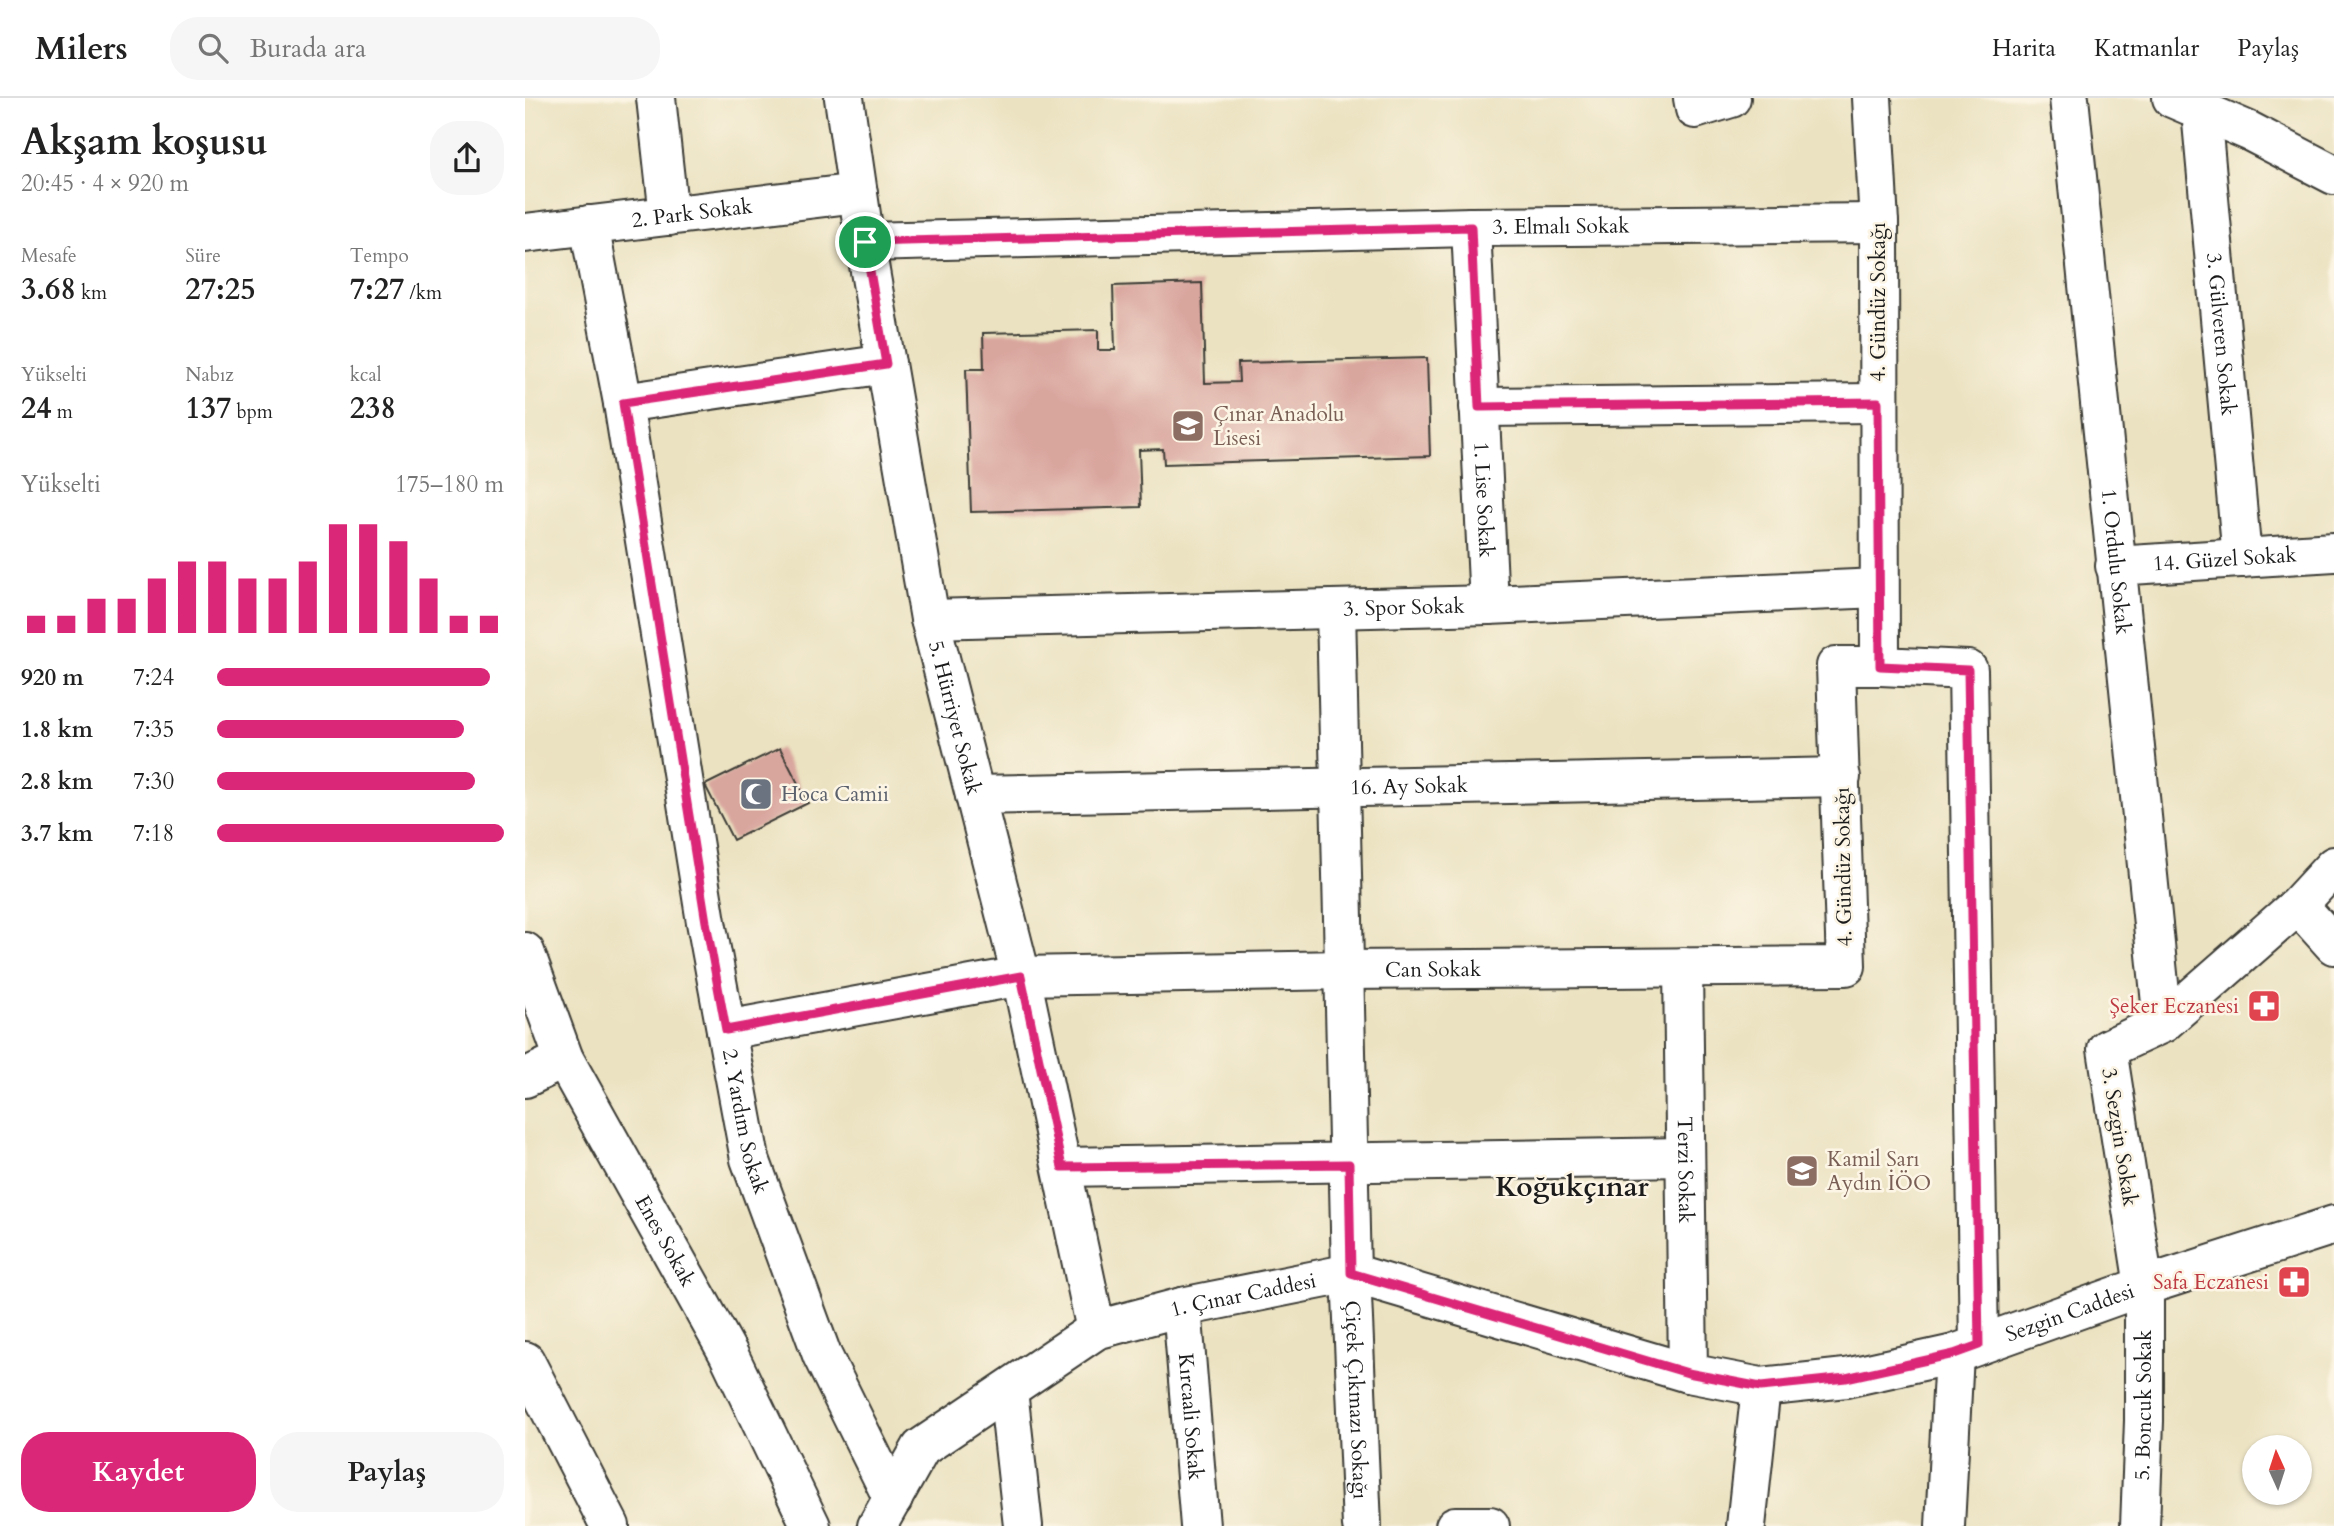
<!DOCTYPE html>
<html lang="tr">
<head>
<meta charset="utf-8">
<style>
	:root { --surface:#fff; --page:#f6f6f6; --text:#222; --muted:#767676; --line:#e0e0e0; --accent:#db2777 }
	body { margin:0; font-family:Cardo,serif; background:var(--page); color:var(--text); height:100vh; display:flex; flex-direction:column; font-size:26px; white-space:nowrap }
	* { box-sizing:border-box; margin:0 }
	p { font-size:23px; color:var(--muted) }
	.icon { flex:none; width:38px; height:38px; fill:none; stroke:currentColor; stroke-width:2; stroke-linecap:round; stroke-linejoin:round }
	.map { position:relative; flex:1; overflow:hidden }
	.side { display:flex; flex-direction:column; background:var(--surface); width:525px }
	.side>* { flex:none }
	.needle { width:46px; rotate:357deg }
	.fabs { position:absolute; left:1717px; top:1337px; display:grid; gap:14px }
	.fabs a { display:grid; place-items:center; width:70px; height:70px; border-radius:50%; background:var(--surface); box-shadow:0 2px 5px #0004; font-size:35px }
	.pin { position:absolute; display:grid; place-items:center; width:60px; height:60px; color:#fff; margin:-30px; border:4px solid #fff; border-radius:50%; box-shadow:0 2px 7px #0007 }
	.round { display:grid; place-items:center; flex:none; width:74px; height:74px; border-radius:28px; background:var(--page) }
	.headline { display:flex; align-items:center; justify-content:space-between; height:119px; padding:0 21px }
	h1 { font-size:38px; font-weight:700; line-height:52px }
	.metrics { display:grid; grid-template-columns:repeat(3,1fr); gap:10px; height:119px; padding:7px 21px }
	.metrics div { display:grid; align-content:center }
	.metrics b { font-size:30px; font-weight:700 }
	.metrics small { font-size:19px; font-weight:400 }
	.metrics p { font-size:19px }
	.chart { height:196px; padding:14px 21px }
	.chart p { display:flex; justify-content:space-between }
	.chart svg { width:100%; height:126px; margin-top:7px; stroke:var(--accent); stroke-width:6 }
	.cta { display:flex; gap:14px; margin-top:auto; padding:14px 21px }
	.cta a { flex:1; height:80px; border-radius:28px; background:var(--accent); color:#fff; font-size:28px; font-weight:700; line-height:80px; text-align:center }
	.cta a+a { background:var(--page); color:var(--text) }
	ul { padding:0 21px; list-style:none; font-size:23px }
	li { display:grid; grid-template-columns:112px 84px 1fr; align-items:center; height:52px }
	li i { height:18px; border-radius:9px; background:var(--accent) }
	header { display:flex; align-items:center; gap:42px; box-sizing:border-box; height:98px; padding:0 35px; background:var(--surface); border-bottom:2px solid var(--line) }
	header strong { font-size:33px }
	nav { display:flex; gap:38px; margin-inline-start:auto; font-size:24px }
	.search { width:490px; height:63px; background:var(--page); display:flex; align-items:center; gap:18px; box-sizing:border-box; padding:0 24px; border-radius:28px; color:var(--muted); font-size:26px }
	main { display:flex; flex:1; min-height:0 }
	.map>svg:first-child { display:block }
	.building { fill:#d9a69e }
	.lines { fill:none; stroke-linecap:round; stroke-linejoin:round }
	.minor-casing { stroke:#3b3a35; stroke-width:42 }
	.secondary-casing { stroke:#3b3a35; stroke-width:42 }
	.minor { stroke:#fff; stroke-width:38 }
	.secondary { stroke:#fff; stroke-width:38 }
	.route-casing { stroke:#fff; stroke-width:14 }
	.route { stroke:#db2777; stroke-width:9 }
	.labels { text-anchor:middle; stroke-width:5; stroke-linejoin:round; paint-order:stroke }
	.street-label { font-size:21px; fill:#1c1c1c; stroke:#fcf5e5 }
	.education-label { font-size:21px; fill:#785e54; stroke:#fcf5e5; text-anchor:start }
	.worship-label { font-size:21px; fill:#5b616d; stroke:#fcf5e5; text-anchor:start }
	.health-label { font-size:21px; fill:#be3a42; stroke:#fcf5e5; text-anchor:end }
	.district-label { font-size:28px; font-weight:bold; fill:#1c1c1c; stroke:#fcf5e5 }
</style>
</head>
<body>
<header>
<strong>Milers</strong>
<div class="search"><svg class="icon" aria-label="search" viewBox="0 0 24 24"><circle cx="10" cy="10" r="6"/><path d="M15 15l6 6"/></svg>Burada ara</div>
<nav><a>Harita</a><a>Katmanlar</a><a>Paylaş</a></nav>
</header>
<main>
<section class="side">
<div class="headline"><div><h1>Akşam koşusu</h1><p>20:45 · 4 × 920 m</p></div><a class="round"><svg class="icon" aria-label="share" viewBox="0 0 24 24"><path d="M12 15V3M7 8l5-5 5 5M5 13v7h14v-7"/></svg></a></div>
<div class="metrics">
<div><p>Mesafe</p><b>3.68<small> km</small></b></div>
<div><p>Süre</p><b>27:25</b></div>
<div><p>Tempo</p><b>7:27<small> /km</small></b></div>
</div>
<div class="metrics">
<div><p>Yükselti</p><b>24<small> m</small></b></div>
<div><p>Nabız</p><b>137<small> bpm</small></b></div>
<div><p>kcal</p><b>238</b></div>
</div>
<div class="chart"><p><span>Yükselti</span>175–180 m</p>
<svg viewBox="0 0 160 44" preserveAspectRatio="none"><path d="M5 44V38M15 44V38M25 44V32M35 44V32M45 44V25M55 44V19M65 44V19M75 44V25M85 44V25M95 44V19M105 44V6M115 44V6M125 44V12M135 44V25M145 44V38M155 44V38"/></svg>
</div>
<ul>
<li><b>920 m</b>7:24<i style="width:95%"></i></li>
<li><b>1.8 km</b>7:35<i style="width:86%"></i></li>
<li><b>2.8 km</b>7:30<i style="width:90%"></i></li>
<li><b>3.7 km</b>7:18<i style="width:100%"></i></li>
</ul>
<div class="cta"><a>Kaydet</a><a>Paylaş</a></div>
</section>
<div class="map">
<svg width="1809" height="1428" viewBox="0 0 1809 1428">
	<rect width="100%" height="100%" fill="#fcf5e5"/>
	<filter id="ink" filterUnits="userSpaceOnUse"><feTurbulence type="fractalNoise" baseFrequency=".0143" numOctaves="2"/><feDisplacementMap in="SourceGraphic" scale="14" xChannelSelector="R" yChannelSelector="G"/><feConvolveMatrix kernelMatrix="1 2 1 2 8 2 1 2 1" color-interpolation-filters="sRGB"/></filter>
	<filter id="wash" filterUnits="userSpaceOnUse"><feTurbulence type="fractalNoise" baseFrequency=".00686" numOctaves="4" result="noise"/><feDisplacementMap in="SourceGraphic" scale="28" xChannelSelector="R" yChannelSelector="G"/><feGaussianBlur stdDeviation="1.57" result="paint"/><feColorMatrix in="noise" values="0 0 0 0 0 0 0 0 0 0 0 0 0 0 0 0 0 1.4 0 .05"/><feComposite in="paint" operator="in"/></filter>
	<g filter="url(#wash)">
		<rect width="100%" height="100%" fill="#ebe2c1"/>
		<g id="blocks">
			<!-- building -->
			<g class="building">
				<polygon points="677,185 680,285 714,284 713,265 902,260 905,358 639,366 638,351 614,352 616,409 446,414 441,271 459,271 458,235 573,232 573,252 590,252 588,188"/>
				<polygon points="255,650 283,705 208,742 180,687"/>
			</g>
		</g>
	</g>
	<g filter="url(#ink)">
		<use href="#blocks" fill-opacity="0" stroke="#3b3a35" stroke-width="2"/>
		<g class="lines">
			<defs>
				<g id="minor">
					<polyline points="131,0 144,118"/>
					<path id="s1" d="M319 0 340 144 405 521 496 878 571 1232"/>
					<polyline points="1168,0 1170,11 1206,0"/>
					<path id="s2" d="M1544 0 1638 925"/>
					<polyline points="1647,0 1724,33 1809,77"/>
					<path id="s3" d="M1676 13 1717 460"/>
					<path id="s4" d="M64 127 98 305 181 824 225 1061 297 1257 368 1401"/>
					<path id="s5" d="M946 129 964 507"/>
					<path id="s6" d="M0 135 333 95"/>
					<path id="s7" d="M340 144 946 129 1354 125"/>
					<polyline points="98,305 361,266"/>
					<polyline points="954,309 1353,305"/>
					<path id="s8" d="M1590 468 1809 454"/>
					<path id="s9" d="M811 511 826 1175 837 1428"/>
					<path id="s10" d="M405 521 964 507 1354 490"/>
					<polyline points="1355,568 1443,572 1454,1247"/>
					<path id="s11" d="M450 697 1316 679"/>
					<polyline points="1773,807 1809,847"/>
					<path id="s12" d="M0 854 39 961 203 1255 286 1428"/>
					<path id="s13" d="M1158 869 1163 1275"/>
					<path id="s14" d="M201 932 496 878 820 872 1321 868 1311 568H1355L1354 125 1347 0"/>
					<polyline points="0,980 39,961"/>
					<polyline points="537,1069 1160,1059"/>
					<path id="s15" d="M657 1209 675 1428"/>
					<polyline points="0,1263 85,1428"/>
					<polyline points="483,1292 498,1428"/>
					<polyline points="930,1428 965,1428"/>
					<polyline points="1221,1428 1236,1289"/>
					<polyline points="1420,1428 1429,1256"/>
					<path id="s16" d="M1615 1428 1619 1323V1188L1582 951 1638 925 1773 807 1809 768"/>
				</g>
				<g id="secondary">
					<path id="s17" d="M352 1428 396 1350 571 1232 657 1209 826 1175 1163 1275 1236 1289 1321 1280 1429 1256 1619 1188 1809 1127"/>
				</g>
			</defs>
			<!-- minor casing -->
			<use href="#minor" class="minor-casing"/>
			<!-- secondary casing -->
			<use href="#secondary" class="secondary-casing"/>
			<!-- minor -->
			<use href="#minor" class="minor"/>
			<!-- secondary -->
			<use href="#secondary" class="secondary"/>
		</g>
	</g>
	<g class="lines" filter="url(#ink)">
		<defs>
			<polygon id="route" points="946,129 954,309 1353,304 1355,568 1443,572 1454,1247 1429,1256 1321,1280 1236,1289 1163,1275 826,1175 824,1066 537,1069 496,878 201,932 181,824 98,305 361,266 340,144"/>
		</defs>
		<!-- route casing -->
		<use href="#route" class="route-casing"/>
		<!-- route -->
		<use href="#route" class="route"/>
	</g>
	<!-- icons -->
	<defs>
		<symbol id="school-square" viewBox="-11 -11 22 22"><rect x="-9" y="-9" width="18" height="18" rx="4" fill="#8d6e63" stroke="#fcf5e5"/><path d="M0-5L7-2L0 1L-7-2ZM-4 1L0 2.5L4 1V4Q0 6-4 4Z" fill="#fff"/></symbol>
		<symbol id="mosque-square" viewBox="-11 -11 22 22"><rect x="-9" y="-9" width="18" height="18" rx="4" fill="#6b7280" stroke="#fcf5e5"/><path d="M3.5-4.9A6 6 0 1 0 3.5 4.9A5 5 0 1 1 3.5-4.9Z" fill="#fff"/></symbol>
		<symbol id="pharmacy-square" viewBox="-11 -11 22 22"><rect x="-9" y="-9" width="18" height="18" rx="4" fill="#e0444e" stroke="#fcf5e5"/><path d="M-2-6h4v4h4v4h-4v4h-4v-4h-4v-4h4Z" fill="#fff"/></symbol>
	</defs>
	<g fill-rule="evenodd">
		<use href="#school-square" x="644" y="309" width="38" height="38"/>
		<use href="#mosque-square" x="212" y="677" width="38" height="38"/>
		<use href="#pharmacy-square" x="1720" y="889" width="38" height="38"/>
		<use href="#school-square" x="1258" y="1054" width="38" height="38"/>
		<use href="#pharmacy-square" x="1750" y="1165" width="38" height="38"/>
	</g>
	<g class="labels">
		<!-- street labels -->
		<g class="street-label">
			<text dy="7" stroke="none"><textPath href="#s6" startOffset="168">2. Park Sokak</textPath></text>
			<text dy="7" stroke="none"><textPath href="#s7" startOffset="696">3. Elmalı Sokak</textPath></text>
			<text transform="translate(1353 204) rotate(-90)" y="7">4. Gündüz Sokağı</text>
			<text dy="7" stroke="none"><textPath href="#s3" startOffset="224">3. Gülveren Sokak</textPath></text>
			<text dy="7" stroke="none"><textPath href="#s5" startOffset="273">1. Lise Sokak</textPath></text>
			<text dy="7" stroke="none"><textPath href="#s8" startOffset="110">14. Güzel Sokak</textPath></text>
			<text dy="7" stroke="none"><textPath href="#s2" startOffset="466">1. Ordulu Sokak</textPath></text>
			<text dy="7" stroke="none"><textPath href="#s10" startOffset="474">3. Spor Sokak</textPath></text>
			<text dy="7" stroke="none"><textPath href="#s1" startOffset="630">5. Hürriyet Sokak</textPath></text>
			<text dy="7" stroke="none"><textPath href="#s11" startOffset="434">16. Ay Sokak</textPath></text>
			<text transform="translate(1318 769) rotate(-91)" y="7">4. Gündüz Sokağı</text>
			<text dy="7" stroke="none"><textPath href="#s14" startOffset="712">Can Sokak</textPath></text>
			<text dy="7" stroke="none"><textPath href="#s4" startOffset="910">2. Yardım Sokak</textPath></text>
			<text transform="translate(1595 1039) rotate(81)" y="7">3. Sezgin Sokak</text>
			<text dy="7" stroke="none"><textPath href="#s13" startOffset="203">Terzi Sokak</textPath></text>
			<text dy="7" stroke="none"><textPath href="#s12" startOffset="322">Enes Sokak</textPath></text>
			<text dy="7" stroke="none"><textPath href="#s17" startOffset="452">1. Çınar Caddesi</textPath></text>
			<text dy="7" stroke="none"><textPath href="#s17" startOffset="1307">Sezgin Caddesi</textPath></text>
			<text dy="7" stroke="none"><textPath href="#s9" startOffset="791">Çiçek Çıkmazı Sokağı</textPath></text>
			<text dy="7" stroke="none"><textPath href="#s16" startOffset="121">5. Boncuk Sokak</textPath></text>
			<text dy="7" stroke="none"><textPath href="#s15" startOffset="110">Kırcaali Sokak</textPath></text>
		</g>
		<!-- education labels -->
		<g class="education-label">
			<text x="688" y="323">Çınar Anadolu<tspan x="688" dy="24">Lisesi</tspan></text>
			<text x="1302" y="1068">Kamil Sarı<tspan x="1302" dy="24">Aydın İÖO</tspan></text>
		</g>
		<!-- worship labels -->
		<g class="worship-label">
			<text x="256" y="703">Hoca Camii</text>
		</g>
		<!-- health labels -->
		<g class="health-label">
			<text x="1714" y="915">Şeker Eczanesi</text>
			<text x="1744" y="1191">Safa Eczanesi</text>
		</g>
		<!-- district labels -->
		<g class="district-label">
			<text x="1047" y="1098">Koğukçınar</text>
		</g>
	</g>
</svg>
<div class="fabs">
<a><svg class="needle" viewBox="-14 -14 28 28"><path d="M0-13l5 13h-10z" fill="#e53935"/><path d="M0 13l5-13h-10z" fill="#767676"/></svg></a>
</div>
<div class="pin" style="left:340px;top:144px;background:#1e9e55"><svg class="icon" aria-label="arrive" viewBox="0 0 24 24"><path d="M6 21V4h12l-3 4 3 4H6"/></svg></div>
</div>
</main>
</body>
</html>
